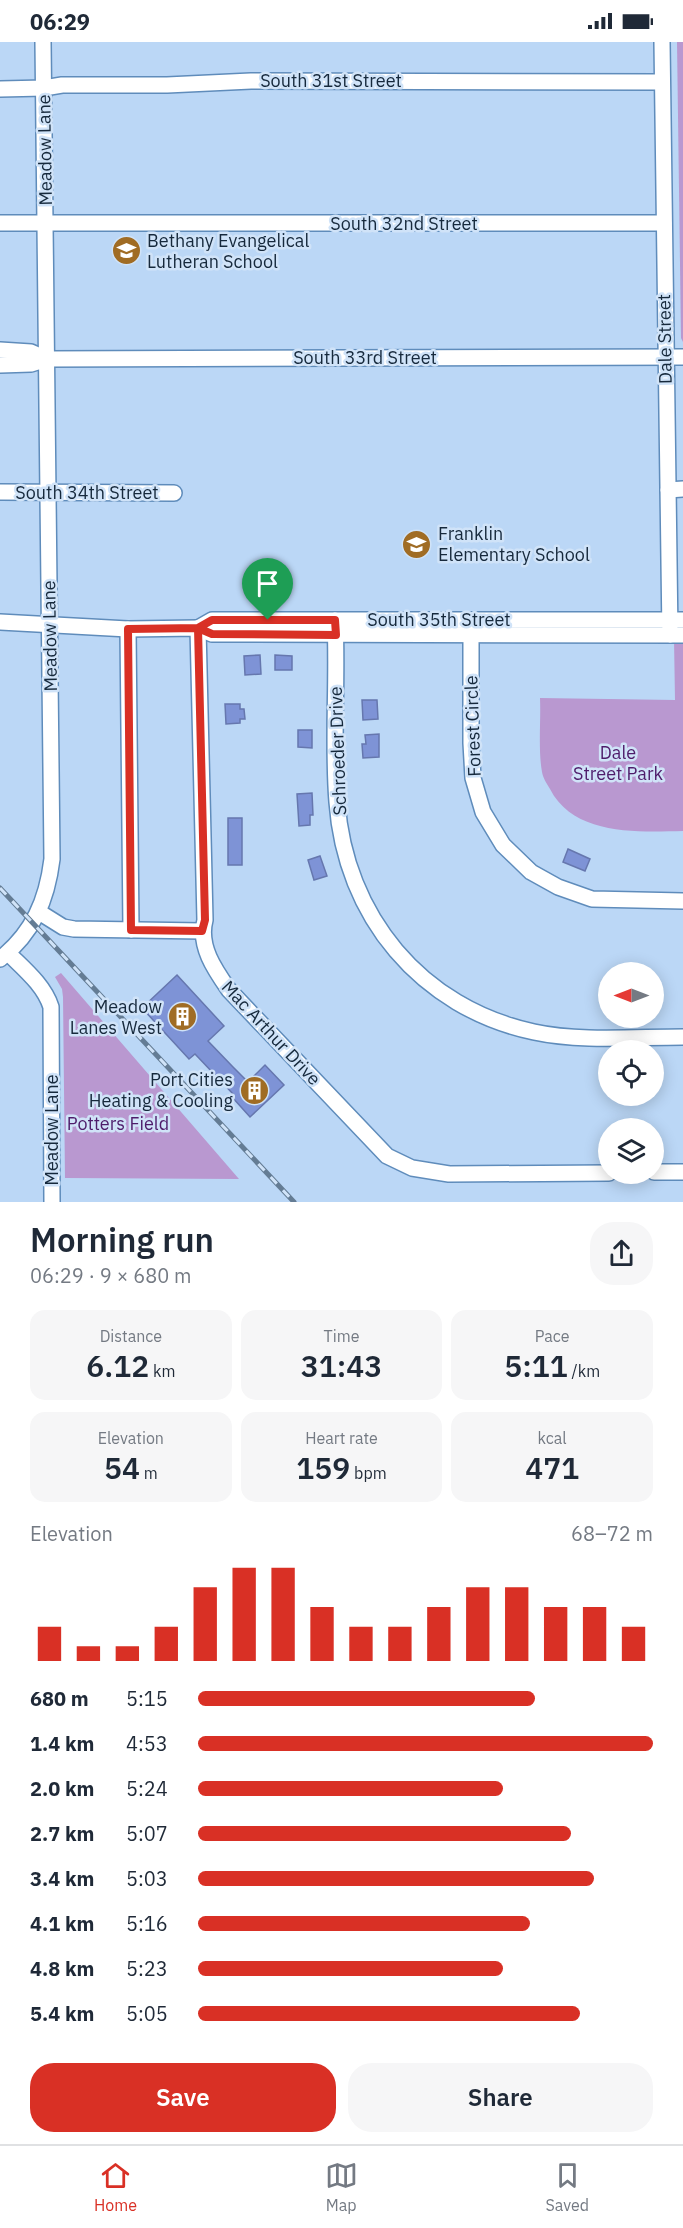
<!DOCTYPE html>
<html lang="en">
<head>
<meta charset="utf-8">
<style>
	:root { --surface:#fff; --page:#f6f6f7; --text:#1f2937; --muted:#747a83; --line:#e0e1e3; --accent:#d93025 }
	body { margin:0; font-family:"IBM Plex Sans",sans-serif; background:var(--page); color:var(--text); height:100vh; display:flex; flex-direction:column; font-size:22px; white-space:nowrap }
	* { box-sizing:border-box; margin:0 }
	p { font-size:20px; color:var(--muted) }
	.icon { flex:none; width:33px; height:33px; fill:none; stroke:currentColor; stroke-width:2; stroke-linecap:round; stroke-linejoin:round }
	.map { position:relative; height:1160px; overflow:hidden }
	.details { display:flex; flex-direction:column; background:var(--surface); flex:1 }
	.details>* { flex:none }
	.needle { width:39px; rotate:270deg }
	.fabs { position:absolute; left:598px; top:920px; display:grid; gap:12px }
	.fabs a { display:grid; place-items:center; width:66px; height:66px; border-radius:50%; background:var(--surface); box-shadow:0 3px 15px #0003; font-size:30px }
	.pin { position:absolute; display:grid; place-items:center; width:51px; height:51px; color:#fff; margin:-62px -26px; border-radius:50% 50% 50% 0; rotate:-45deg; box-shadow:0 0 6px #0007 }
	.pin .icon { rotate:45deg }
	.round { display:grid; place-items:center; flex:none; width:63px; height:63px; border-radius:24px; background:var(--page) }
	.headline { display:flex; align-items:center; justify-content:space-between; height:102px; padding:0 30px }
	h1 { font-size:33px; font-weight:600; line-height:45px }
	.stats { display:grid; grid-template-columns:repeat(3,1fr); gap:9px; height:102px; padding:6px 30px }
	.stats div { display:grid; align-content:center; border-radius:15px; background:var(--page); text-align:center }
	.stats b { font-size:30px; font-weight:600 }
	.stats small { font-size:16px; font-weight:400 }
	.stats p { font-size:16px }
	.chart { height:168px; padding:12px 30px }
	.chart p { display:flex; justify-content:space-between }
	.chart svg { width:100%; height:108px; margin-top:6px; stroke:var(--accent); stroke-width:6 }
	.action { display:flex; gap:12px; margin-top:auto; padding:12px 30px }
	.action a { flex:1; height:69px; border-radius:24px; background:var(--accent); color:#fff; font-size:24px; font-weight:600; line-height:69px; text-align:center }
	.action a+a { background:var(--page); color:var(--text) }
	ul { padding:0 30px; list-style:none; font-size:20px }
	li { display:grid; grid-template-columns:96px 72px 1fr; align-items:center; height:45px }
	li i { height:15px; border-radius:8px; background:var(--accent) }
	.status { display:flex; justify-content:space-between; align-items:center; height:42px; padding:0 30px; background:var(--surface); direction:ltr }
	.status svg { height:16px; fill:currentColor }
	.dock { display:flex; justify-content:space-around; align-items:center; height:84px; border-top:2px solid var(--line); background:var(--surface); font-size:16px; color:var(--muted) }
	.dock a { display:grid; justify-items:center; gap:3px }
	.dock .selected { color:var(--accent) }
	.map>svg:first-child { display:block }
	.green { fill:#b998d0 }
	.building { fill:#7e93d6; stroke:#6677ae; stroke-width:1.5 }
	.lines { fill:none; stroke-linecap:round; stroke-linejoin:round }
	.minor-casing { stroke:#5f8cbb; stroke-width:18 }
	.minor { stroke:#fff; stroke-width:15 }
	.rail-casing { stroke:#647c94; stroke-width:5 }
	.rail { stroke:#d0e3f8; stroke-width:3; stroke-dasharray:9; stroke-linecap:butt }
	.route-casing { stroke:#fff; stroke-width:12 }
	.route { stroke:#d93025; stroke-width:8 }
	.labels { text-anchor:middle; stroke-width:5; stroke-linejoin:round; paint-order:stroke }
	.street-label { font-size:18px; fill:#16293c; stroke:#d0e3f8 }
	.poi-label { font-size:18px; fill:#16293c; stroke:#d0e3f8; text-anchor:start }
	.park-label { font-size:18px; fill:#4e1c6a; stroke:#d0e3f8 }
</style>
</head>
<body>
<div class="status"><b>06:29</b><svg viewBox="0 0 49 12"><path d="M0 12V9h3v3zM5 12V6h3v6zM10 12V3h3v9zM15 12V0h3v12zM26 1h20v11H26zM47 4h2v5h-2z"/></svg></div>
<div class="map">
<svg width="683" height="1160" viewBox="0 0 683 1160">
	<rect width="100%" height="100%" fill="#bbd7f6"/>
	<!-- green -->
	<g class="green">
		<polygon points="677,0 683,0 683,300 681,296"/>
		<path d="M674 597H683V789C638 790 574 794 550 747 547 742 543 736 542 730 538 708 541 679 540 656L675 658Z"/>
		<polygon points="61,931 239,1137 65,1136 63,955 62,947 55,935"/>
	</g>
	<!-- building -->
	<g class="building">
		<polygon points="260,613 261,632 245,633 244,614"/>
		<polygon points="275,613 292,614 292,628 275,628"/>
		<polygon points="362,658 377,658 378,677 363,678"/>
		<polygon points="225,662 240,662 240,667 244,667 245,677 240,677 240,681 226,682"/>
		<polygon points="298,688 312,688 312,706 298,705"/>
		<polygon points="379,692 379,715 363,716 362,702 366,702 365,693"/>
		<polygon points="312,751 313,773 310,773 310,783 299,784 297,752"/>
		<rect x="228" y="776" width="14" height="47"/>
		<polygon points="568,807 590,817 585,829 563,820"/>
		<polygon points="320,814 327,834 314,838 308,818"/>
		<polygon points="177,933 224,984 208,999 233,1025 248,1040 265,1023 284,1043 250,1075 232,1055 234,1053 195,1012 189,1017 142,966"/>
	</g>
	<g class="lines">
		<defs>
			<g id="minor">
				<polyline points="662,0 670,593"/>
				<polyline points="0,47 44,46 62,43 167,43 251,39 662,40"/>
				<polyline points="0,181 664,181"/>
				<polyline points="0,308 31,310 47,317"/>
				<polyline points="0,323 31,322 47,317 683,315"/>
				<polyline points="668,448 683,447"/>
				<polyline points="0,450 174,451"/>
				<path d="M335 578C338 639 332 700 337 760 345 874 421 966 534 990 580 1000 635 995 683 995"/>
				<polyline points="0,580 128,587 198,586 212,592 683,593"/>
				<polyline points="471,584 471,701 473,736 483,770 503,803 531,830 558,845 592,857 683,859"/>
				<path d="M198 586 205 878C198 904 215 928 229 948L387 1114 412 1126 449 1132 609 1131"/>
				<polyline points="198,586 212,578 683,578"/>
				<polyline points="128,587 131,888"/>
				<polyline points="39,870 63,885 74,887 202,889"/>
				<path d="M8 911C24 927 44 943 51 965L52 1160"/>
				<path d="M0 917C33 891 47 858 52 817L43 0"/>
				<polyline points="654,1130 683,1130"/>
			</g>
		</defs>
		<!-- minor casing -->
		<use href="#minor" class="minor-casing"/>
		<!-- minor -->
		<use href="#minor" class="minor"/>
		<defs>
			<polyline id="rail" points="0,846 294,1160"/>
		</defs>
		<!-- rail casing -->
		<use href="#rail" class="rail-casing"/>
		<!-- rail -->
		<use href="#rail" class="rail"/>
	</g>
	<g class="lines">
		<defs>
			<polyline id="route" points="268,578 212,578 198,586 128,587 131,888 202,889 205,878 198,586 212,592 336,593 335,578 268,578"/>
		</defs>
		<!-- route casing -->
		<use href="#route" class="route-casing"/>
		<!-- route -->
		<use href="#route" class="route"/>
	</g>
	<!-- icons -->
	<defs>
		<symbol id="school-disc" viewBox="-11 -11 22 22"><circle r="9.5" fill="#a06c24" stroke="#d0e3f8"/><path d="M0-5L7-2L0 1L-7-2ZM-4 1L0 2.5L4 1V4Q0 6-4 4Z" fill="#fff"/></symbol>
		<symbol id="building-disc" viewBox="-11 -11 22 22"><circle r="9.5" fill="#a06c24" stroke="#d0e3f8"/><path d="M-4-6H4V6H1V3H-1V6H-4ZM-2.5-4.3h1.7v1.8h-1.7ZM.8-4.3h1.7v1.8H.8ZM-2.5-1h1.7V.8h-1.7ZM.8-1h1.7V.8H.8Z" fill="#fff"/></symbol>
	</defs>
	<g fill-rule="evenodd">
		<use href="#school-disc" x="110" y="192" width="33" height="33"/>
		<use href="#school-disc" x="400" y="486" width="33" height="33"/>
		<use href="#building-disc" x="166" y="958" width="33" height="33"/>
		<use href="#building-disc" x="238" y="1032" width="33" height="33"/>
	</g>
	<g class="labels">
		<!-- street labels -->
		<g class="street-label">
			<text x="331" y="45">South 31st Street</text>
			<text transform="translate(45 108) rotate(-91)" y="6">Meadow Lane</text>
			<text x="404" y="188">South 32nd Street</text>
			<text transform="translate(665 297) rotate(-91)" y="6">Dale Street</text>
			<text x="365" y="322">South 33rd Street</text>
			<text x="87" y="457">South 34th Street</text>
			<text x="439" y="584">South 35th Street</text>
			<text transform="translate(50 594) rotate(-91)" y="6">Meadow Lane</text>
			<text transform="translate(473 684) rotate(-92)" y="6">Forest Circle</text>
			<text transform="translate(338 709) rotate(-92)" y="6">Schroeder Drive</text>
			<text transform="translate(271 991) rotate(47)" y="6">Mac Arthur Drive</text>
			<text transform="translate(52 1088) rotate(-90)" y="6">Meadow Lane</text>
		</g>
		<!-- poi labels -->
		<g class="poi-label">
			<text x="147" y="205">Bethany Evangelical<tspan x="147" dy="21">Lutheran School</tspan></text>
			<text x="438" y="498">Franklin<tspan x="438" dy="21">Elementary School</tspan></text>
			<text x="162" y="971" text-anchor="end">Meadow<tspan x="162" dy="21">Lanes West</tspan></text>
			<text x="233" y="1044" text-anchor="end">Port Cities<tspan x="233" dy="21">Heating &amp; Cooling</tspan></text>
		</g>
		<!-- park labels -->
		<g class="park-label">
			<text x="618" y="717">Dale<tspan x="618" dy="21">Street Park</tspan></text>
			<text x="118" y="1088">Potters Field</text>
		</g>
	</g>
</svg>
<div class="fabs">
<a><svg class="needle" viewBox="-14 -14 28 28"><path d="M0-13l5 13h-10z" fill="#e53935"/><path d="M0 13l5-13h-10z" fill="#747a83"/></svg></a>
<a><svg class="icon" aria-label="locate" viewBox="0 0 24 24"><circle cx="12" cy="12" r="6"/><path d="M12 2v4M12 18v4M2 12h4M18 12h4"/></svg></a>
<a><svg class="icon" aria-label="layers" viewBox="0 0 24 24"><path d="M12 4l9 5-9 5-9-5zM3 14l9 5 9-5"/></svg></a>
</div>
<div class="pin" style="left:268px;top:578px;background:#1e9e55"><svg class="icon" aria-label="arrive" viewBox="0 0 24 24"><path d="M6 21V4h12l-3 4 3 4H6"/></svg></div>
</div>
<section class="details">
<div class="headline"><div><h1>Morning run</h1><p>06:29 · 9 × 680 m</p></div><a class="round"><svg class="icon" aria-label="share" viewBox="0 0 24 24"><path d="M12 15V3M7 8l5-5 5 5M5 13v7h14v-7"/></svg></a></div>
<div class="stats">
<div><p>Distance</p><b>6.12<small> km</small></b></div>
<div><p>Time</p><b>31:43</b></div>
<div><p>Pace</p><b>5:11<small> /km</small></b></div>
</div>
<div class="stats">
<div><p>Elevation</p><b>54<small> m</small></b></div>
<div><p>Heart rate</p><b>159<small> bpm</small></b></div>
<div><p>kcal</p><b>471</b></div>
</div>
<div class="chart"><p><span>Elevation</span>68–72 m</p>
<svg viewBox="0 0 160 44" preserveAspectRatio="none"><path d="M5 44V30M15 44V38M25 44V38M35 44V30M45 44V14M55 44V6M65 44V6M75 44V22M85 44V30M95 44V30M105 44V22M115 44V14M125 44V14M135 44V22M145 44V22M155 44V30"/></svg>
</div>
<ul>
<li><b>680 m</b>5:15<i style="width:74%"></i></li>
<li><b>1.4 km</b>4:53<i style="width:100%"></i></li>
<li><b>2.0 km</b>5:24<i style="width:67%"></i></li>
<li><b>2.7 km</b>5:07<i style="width:82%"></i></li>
<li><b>3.4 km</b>5:03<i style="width:87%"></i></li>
<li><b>4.1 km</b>5:16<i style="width:73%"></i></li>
<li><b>4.8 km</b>5:23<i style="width:67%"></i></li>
<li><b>5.4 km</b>5:05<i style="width:84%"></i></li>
</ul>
<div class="action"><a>Save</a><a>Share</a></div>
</section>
<nav class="dock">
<a class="selected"><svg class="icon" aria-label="home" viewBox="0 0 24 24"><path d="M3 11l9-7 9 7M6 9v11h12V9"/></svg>Home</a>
<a><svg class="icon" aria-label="map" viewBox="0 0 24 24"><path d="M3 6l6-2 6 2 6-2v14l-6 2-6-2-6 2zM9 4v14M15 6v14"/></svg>Map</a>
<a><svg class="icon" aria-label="saved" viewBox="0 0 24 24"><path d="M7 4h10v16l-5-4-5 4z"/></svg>Saved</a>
</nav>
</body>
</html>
